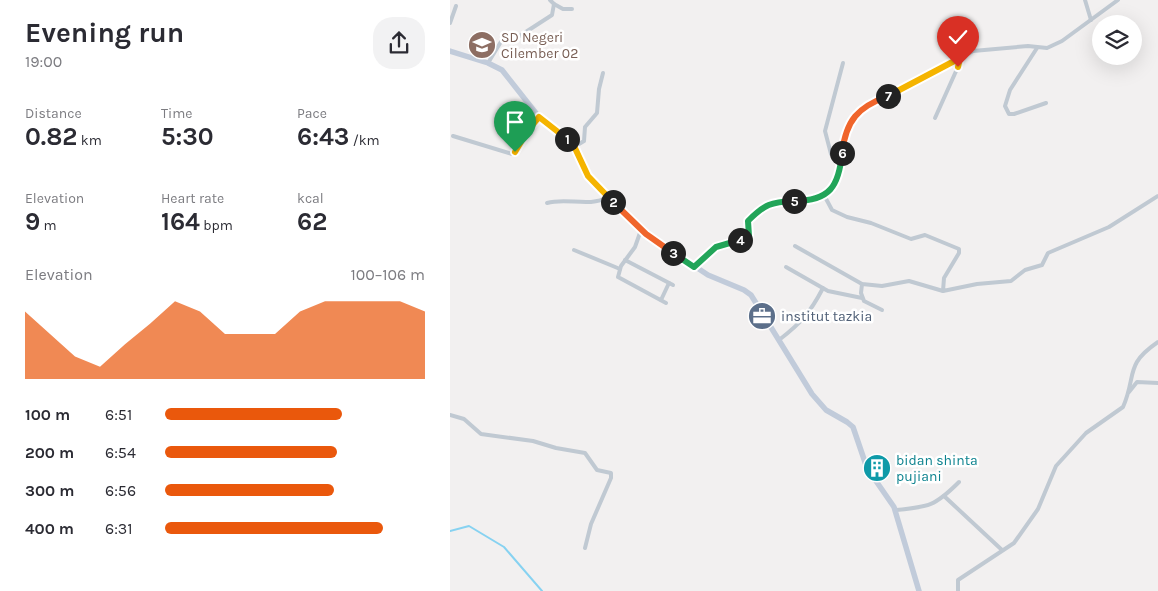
<!DOCTYPE html>
<html lang="en">
<head>
<meta charset="utf-8">
<style>
	:root { --surface:#fff; --page:#f2f2f3; --text:#2b2b33; --muted:#7c7c81; --accent:#ea580c }
	body { margin:0; font-family:Karla,sans-serif; background:var(--page); color:var(--text); height:100vh; display:flex; flex-direction:column; font-size:19px; white-space:nowrap }
	* { box-sizing:border-box; margin:0 }
	p { font-size:16px; color:var(--muted) }
	.icon { flex:none; width:28px; height:28px; fill:none; stroke:currentColor; stroke-width:2; stroke-linecap:round; stroke-linejoin:round }
	.map { position:relative; flex:1; overflow:hidden }
	.drawer { display:flex; flex-direction:column; background:var(--surface); width:450px }
	.drawer>* { flex:none }
	.buttons { position:absolute; left:642px; top:15px; display:grid; gap:10px }
	.buttons a { display:grid; place-items:center; width:50px; height:50px; border-radius:50%; background:var(--surface); box-shadow:0 5px 20px #0002; font-size:25px }
	.pin { position:absolute; display:grid; place-items:center; width:42px; height:42px; color:#fff; margin:-51px -21px; border-radius:50% 50% 50% 0; rotate:-45deg; box-shadow:0 0 5px #0007 }
	.pin .icon { rotate:45deg }
	.km { position:absolute; width:25px; height:25px; margin:-12px; border-radius:50%; background:#222; color:#fff; font-size:14px; line-height:25px; text-align:center }
	.round { display:grid; place-items:center; flex:none; width:52px; height:52px; border-radius:20px; background:var(--page) }
	.overview { display:flex; align-items:center; justify-content:space-between; height:85px; padding:0 25px }
	h1 { font-size:28px; font-weight:700; line-height:38px }
	.figures { display:grid; grid-template-columns:repeat(3,1fr); gap:8px; height:85px; padding:5px 25px }
	.figures div { display:grid; align-content:center }
	.figures b { font-size:25px; font-weight:700 }
	.figures small { font-size:14px; font-weight:400 }
	.figures p { font-size:14px }
	.chart { height:140px; padding:10px 25px }
	.chart p { display:flex; justify-content:space-between }
	.chart svg { width:100%; height:90px; margin-top:5px; fill:var(--accent); opacity:.7 }
	ul { padding:0 25px; list-style:none; font-size:16px }
	li { display:grid; grid-template-columns:80px 60px 1fr; align-items:center; height:38px }
	li i { height:12px; border-radius:6px; background:var(--accent) }
	main { display:flex; flex:1; min-height:0 }
	.map>svg:first-child { display:block }
	.lines { fill:none; stroke-linecap:round; stroke-linejoin:round }
	.stream { stroke:#87d2f1; stroke-width:2 }
	.street { stroke:#c0c9d2; stroke-width:4 }
	.secondary { stroke:#c1cbda; stroke-width:5.5 }
	.split-1-casing { stroke:#fff; stroke-width:10 }
	.split-2-casing { stroke:#fff; stroke-width:10 }
	.split-3-casing { stroke:#fff; stroke-width:10 }
	.split-4-casing { stroke:#fff; stroke-width:10 }
	.split-5-casing { stroke:#fff; stroke-width:10 }
	.split-6-casing { stroke:#fff; stroke-width:10 }
	.split-7-casing { stroke:#fff; stroke-width:10 }
	.split-8-casing { stroke:#fff; stroke-width:10 }
	.split-1 { stroke:#f5b400; stroke-width:6 }
	.split-2 { stroke:#f5b400; stroke-width:6 }
	.split-3 { stroke:#f0652b; stroke-width:6 }
	.split-4 { stroke:#22a559; stroke-width:6 }
	.split-5 { stroke:#22a559; stroke-width:6 }
	.split-6 { stroke:#22a559; stroke-width:6 }
	.split-7 { stroke:#f0652b; stroke-width:6 }
	.split-8 { stroke:#f5b400; stroke-width:6 }
	.labels { text-anchor:middle; stroke-width:5; stroke-linejoin:round; paint-order:stroke }
	.education-label { font-size:14px; fill:#785e54; stroke:#fff; text-anchor:start }
	.service-label { font-size:14px; fill:#4e5e75; stroke:#fff; text-anchor:start }
	.culture-label { font-size:14px; fill:#0d838f; stroke:#fff; text-anchor:start }
</style>
</head>
<body>
<main>
<section class="drawer">
<div class="overview"><div><h1>Evening run</h1><p>19:00</p></div><a class="round"><svg class="icon" aria-label="share" viewBox="0 0 24 24"><path d="M12 15V3M7 8l5-5 5 5M5 13v7h14v-7"/></svg></a></div>
<div class="figures">
<div><p>Distance</p><b>0.82<small> km</small></b></div>
<div><p>Time</p><b>5:30</b></div>
<div><p>Pace</p><b>6:43<small> /km</small></b></div>
</div>
<div class="figures">
<div><p>Elevation</p><b>9<small> m</small></b></div>
<div><p>Heart rate</p><b>164<small> bpm</small></b></div>
<div><p>kcal</p><b>62</b></div>
</div>
<div class="chart"><p><span>Elevation</span>100–106 m</p>
<svg viewBox="0 0 160 44" preserveAspectRatio="none"><path d="M0 44V11L10 22L20 33L30 38L40 27L50 17L60 6L70 11L80 22L90 22L100 22L110 11L120 6L130 6L140 6L150 6L160 11V44z"/></svg>
</div>
<ul>
<li><b>100 m</b>6:51<i style="width:68%"></i></li>
<li><b>200 m</b>6:54<i style="width:66%"></i></li>
<li><b>300 m</b>6:56<i style="width:65%"></i></li>
<li><b>400 m</b>6:31<i style="width:84%"></i></li>
</ul>
</section>
<div class="map">
<svg width="708" height="591" viewBox="0 0 708 591">
	<rect width="100%" height="100%" fill="#f2f0f0"/>
	<g class="lines">
		<!-- stream -->
		<polyline class="stream" points="0,531 19,526 54,547 92,591"/>
		<!-- street -->
		<g class="street">
			<polyline points="635,0 641,20"/>
			<polyline points="104,4 113,9 122,9"/>
			<polyline points="0,23 6,6"/>
			<polyline points="587,48 560,90 555,106 559,114 564,114 596,103"/>
			<polyline points="38,63 52,40 68,37 102,15 104,4 100,0"/>
			<polyline points="485,118 507,69 510,58"/>
			<polyline points="3,136 62,154 68,149 78,130 89,117"/>
			<polyline points="124,147 134,141 135,127 147,113 149,89 153,73"/>
			<polyline points="392,157 381,154 375,131 393,63"/>
			<polyline points="374,195 382,210 397,217 421,223 461,239 475,235 509,249 509,253 494,278 493,291 527,284 561,281 575,270 592,265 598,253 659,227 708,196"/>
			<path d="M97 203C118 197 138 208 158 197"/>
			<polyline points="191,230 185,247 171,266 168,277 216,303"/>
			<polyline points="345,246 412,284 432,286 459,281 493,291"/>
			<polyline points="124,250 170,269"/>
			<polyline points="175,260 223,285"/>
			<polyline points="244,267 266,247 298,237 300,233 298,221 319,204 328,201 355,201 374,195 382,189 390,173 396,132 401,121 411,110 462,85 523,51 578,46 597,48 612,41 668,0"/>
			<polyline points="336,267 378,291 412,298"/>
			<polyline points="412,284 411,293 414,301 432,310"/>
			<polyline points="211,300 219,283"/>
			<path d="M329 340C351 323 360 313 373 288"/>
			<polyline points="679,392 687,382 708,383"/>
			<polyline points="0,415 14,419 31,434 83,441 106,448 135,453 147,470 161,473 161,478 141,524 135,548"/>
			<polyline points="494,496 552,550"/>
			<path d="M446 510C479 507 485 506 509 482"/>
			<path d="M508 591V580L564 543 588 509 606 466 636 433 673 407C687 375 674 365 708 342"/>
		</g>
		<!-- secondary -->
		<polyline class="secondary" points="0,51 38,63 52,70 89,117 121,143 142,181 196,234 258,275 294,290 301,295 362,394 376,410 397,422 403,427 417,468 444,507 469,591"/>
	</g>
	<g class="lines">
		<defs>
			<polyline id="split-1" points="65,152 78,130 89,117 117,139"/>
			<polyline id="split-2" points="117,139 124,146 138,176 163,202"/>
			<polyline id="split-3" points="163,202 196,234 223,253"/>
			<polyline id="split-4" points="223,253 244,267 266,247 290,240"/>
			<path id="split-5" d="M290 240 299 236 298 221C315 204 321 202 344 201"/>
			<path id="split-6" d="M344 201C380 201 389 186 392 153"/>
			<path id="split-7" d="M392 153C396 120 408 107 438 96"/>
			<polyline id="split-8" points="438,96 510,58 508,67"/>
		</defs>
		<!-- split-1 casing -->
		<use href="#split-1" class="split-1-casing"/>
		<!-- split-2 casing -->
		<use href="#split-2" class="split-2-casing"/>
		<!-- split-3 casing -->
		<use href="#split-3" class="split-3-casing"/>
		<!-- split-4 casing -->
		<use href="#split-4" class="split-4-casing"/>
		<!-- split-5 casing -->
		<use href="#split-5" class="split-5-casing"/>
		<!-- split-6 casing -->
		<use href="#split-6" class="split-6-casing"/>
		<!-- split-7 casing -->
		<use href="#split-7" class="split-7-casing"/>
		<!-- split-8 casing -->
		<use href="#split-8" class="split-8-casing"/>
		<!-- split-1 -->
		<use href="#split-1" class="split-1"/>
		<!-- split-2 -->
		<use href="#split-2" class="split-2"/>
		<!-- split-3 -->
		<use href="#split-3" class="split-3"/>
		<!-- split-4 -->
		<use href="#split-4" class="split-4"/>
		<!-- split-5 -->
		<use href="#split-5" class="split-5"/>
		<!-- split-6 -->
		<use href="#split-6" class="split-6"/>
		<!-- split-7 -->
		<use href="#split-7" class="split-7"/>
		<!-- split-8 -->
		<use href="#split-8" class="split-8"/>
	</g>
	<!-- icons -->
	<defs>
		<symbol id="school-disc" viewBox="-11 -11 22 22"><circle r="9.5" fill="#8d6e63" stroke="#fff"/><path d="M0-5L7-2L0 1L-7-2ZM-4 1L0 2.5L4 1V4Q0 6-4 4Z" fill="#fff"/></symbol>
		<symbol id="office-disc" viewBox="-11 -11 22 22"><circle r="9.5" fill="#5c6f8a" stroke="#fff"/><path d="M-6-3h4V-5.5h4V-3h4V5H-6ZM-1-4.5V-3h2v-1.5ZM-6 0V1H6V0Z" fill="#fff"/></symbol>
		<symbol id="building-disc" viewBox="-11 -11 22 22"><circle r="9.5" fill="#0f9aa8" stroke="#fff"/><path d="M-4-6H4V6H1V3H-1V6H-4ZM-2.5-4.3h1.7v1.8h-1.7ZM.8-4.3h1.7v1.8H.8ZM-2.5-1h1.7V.8h-1.7ZM.8-1h1.7V.8H.8Z" fill="#fff"/></symbol>
	</defs>
	<g fill-rule="evenodd">
		<use href="#school-disc" x="16" y="29" width="32" height="32"/>
		<use href="#office-disc" x="296" y="300" width="32" height="32"/>
		<use href="#building-disc" x="411" y="452" width="32" height="32"/>
	</g>
	<g class="labels">
		<!-- education labels -->
		<g class="education-label">
			<text x="51" y="42">SD Negeri<tspan x="51" dy="16">Cilember 02</tspan></text>
		</g>
		<!-- service labels -->
		<g class="service-label">
			<text x="331" y="321">institut tazkia</text>
		</g>
		<!-- culture labels -->
		<g class="culture-label">
			<text x="446" y="465">bidan shinta<tspan x="446" dy="16">pujiani</tspan></text>
		</g>
	</g>
</svg>
<div class="buttons">
<a><svg class="icon" aria-label="layers" viewBox="0 0 24 24"><path d="M12 4l9 5-9 5-9-5zM3 14l9 5 9-5"/></svg></a>
</div>
<div class="pin" style="left:65px;top:152px;background:#1e9e55"><svg class="icon" aria-label="arrive" viewBox="0 0 24 24"><path d="M6 21V4h12l-3 4 3 4H6"/></svg></div>
<div class="pin" style="left:508px;top:67px;background:#d93025"><svg class="icon" aria-label="check" viewBox="0 0 24 24"><path d="M5 12l5 5 9-10"/></svg></div>
<b class="km" style="left:117px;top:139px">1</b>
<b class="km" style="left:163px;top:202px">2</b>
<b class="km" style="left:223px;top:253px">3</b>
<b class="km" style="left:290px;top:240px">4</b>
<b class="km" style="left:344px;top:201px">5</b>
<b class="km" style="left:392px;top:153px">6</b>
<b class="km" style="left:438px;top:96px">7</b>
</div>
</main>
</body>
</html>
